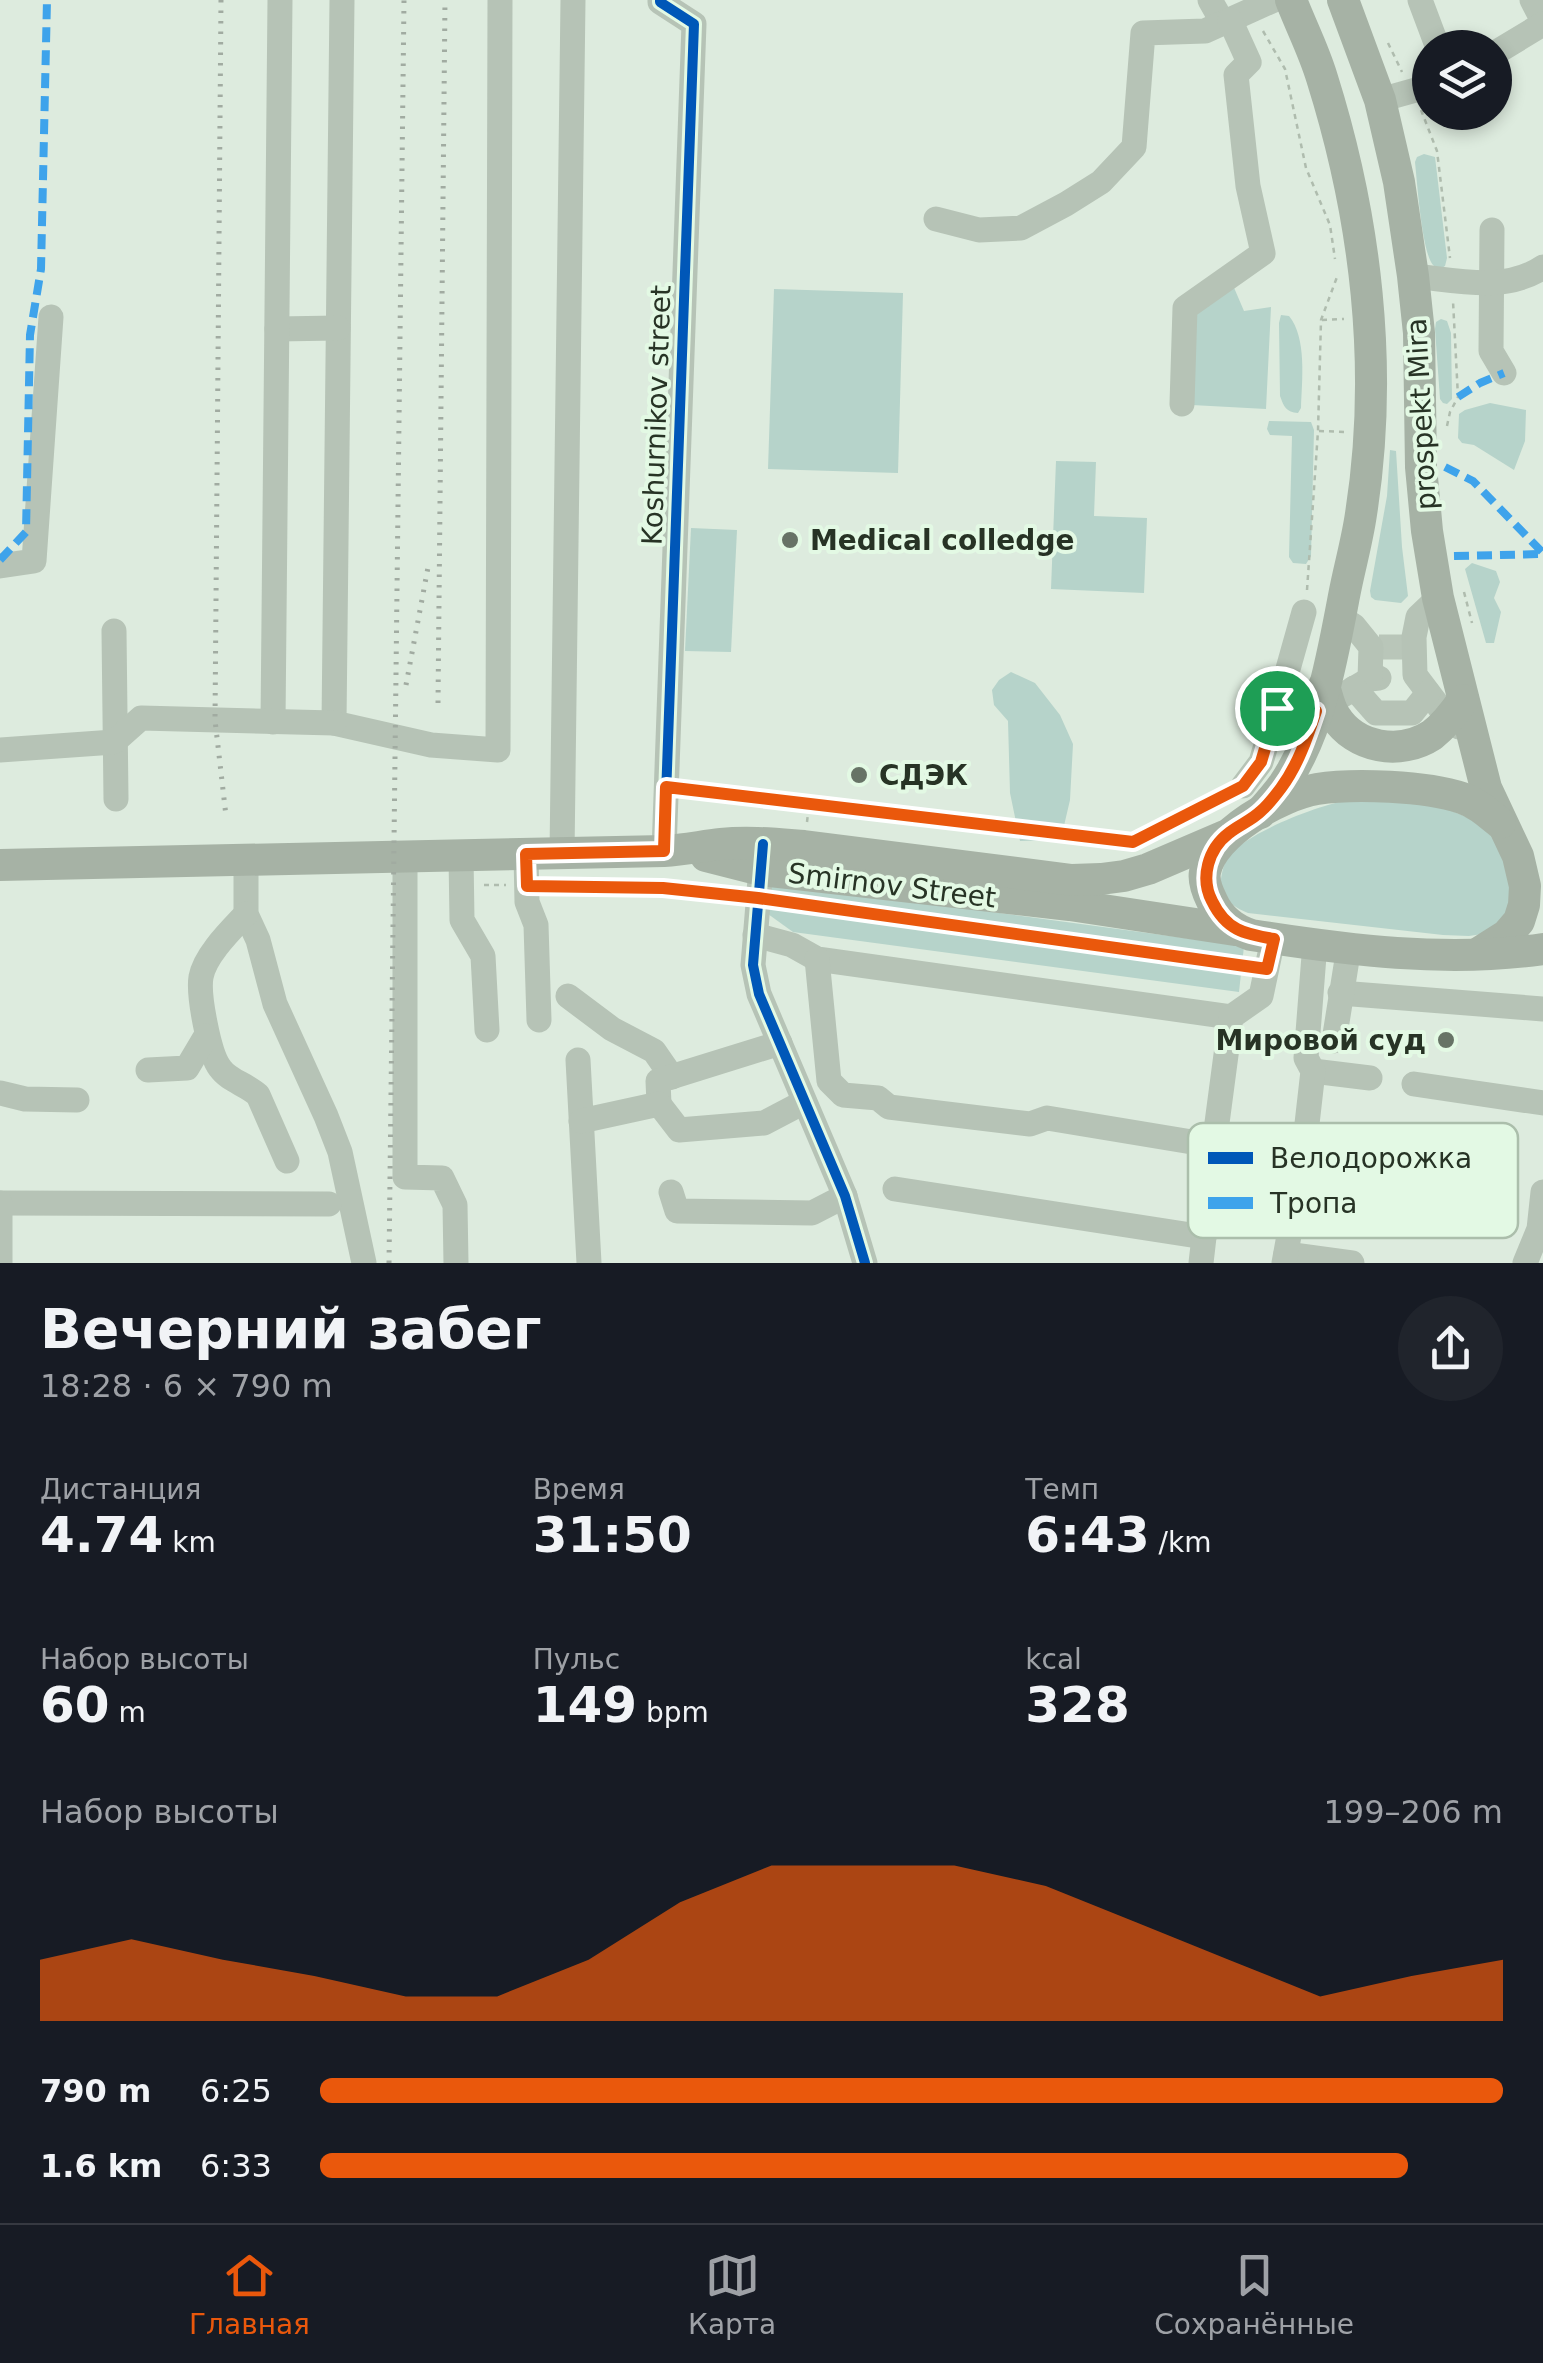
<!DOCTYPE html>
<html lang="ru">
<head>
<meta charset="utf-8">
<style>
	:root { --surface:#171b24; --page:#20242c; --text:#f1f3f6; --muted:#9ea1a6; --line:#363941; --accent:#ea580c }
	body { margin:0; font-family:"DejaVu Sans",sans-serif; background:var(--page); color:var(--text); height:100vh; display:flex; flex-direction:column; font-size:38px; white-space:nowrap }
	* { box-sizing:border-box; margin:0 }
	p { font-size:32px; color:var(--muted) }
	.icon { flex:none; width:55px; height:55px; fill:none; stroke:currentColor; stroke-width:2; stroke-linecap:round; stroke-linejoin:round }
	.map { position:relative; height:1263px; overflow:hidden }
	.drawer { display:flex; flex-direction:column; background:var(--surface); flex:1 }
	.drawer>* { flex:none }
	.buttons { position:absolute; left:1412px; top:30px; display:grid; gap:20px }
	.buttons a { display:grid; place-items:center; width:100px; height:100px; border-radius:50%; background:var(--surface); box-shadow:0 5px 15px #0003; font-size:50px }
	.pin { position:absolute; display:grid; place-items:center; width:85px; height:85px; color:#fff; margin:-42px; border:5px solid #fff; border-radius:50%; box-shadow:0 2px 10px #0007 }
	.round { display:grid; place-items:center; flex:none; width:105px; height:105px; border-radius:52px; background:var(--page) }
	.summary { display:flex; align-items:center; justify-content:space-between; height:170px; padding:0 40px }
	h1 { font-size:55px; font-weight:700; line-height:75px }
	.stats { display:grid; grid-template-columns:repeat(3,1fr); gap:15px; height:170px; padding:10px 40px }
	.stats div { display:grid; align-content:center }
	.stats b { font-size:50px; font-weight:700 }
	.stats small { font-size:28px; font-weight:400 }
	.stats p { font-size:28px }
	.chart { height:280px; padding:20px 40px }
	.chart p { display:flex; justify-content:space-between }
	.chart svg { width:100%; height:180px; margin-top:10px; fill:var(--accent); opacity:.7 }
	ul { padding:0 40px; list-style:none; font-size:32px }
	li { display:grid; grid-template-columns:160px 120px 1fr; align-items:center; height:75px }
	li i { height:25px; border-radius:12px; background:var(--accent) }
	.tab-bar { display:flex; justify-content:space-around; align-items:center; height:140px; border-top:2px solid var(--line); background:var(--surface); font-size:28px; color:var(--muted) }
	.tab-bar a { display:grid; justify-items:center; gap:5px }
	.tab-bar .active { color:var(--accent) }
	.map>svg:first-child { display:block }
	.green { fill:#b6d3ca }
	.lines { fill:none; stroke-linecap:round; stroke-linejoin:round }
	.minor-tunnel { stroke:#b9c6b9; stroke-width:25; stroke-dasharray:25 12; stroke-linecap:butt }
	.path { stroke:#afbcae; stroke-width:2.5; stroke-dasharray:5 5; stroke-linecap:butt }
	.minor { stroke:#b6c3b6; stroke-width:25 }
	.major { stroke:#a6b2a5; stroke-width:32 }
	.rail { stroke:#a1aba1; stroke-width:5; stroke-dasharray:2.5 8; stroke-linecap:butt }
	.quiet { stroke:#3ea3eb; stroke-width:8; stroke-dasharray:15 8; stroke-linecap:butt }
	.cycleway-casing { stroke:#e3f9e4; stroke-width:16 }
	.cycleway { stroke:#0057b8; stroke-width:10 }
	.route-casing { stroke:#fff; stroke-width:20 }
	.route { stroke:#ea580c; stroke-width:12 }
	.poi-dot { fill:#677366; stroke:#e3f9e4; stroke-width:4 }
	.labels { text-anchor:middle; stroke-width:8; stroke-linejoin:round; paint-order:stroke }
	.street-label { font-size:28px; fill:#273325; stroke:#e3f9e4 }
	.poi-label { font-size:28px; font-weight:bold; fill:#273325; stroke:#e3f9e4; text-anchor:start }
	.key { fill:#e3f9e4; stroke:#abbeab; stroke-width:2.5 }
	.key-label { font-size:28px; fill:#273325 }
</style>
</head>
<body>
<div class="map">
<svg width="1543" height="1263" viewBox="0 0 1543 1263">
	<rect width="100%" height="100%" fill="#ddebde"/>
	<!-- green -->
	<g class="green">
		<path d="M1424 154 1435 157 1447 258 1445 266 1440 269C1438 267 1435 267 1433 265 1422 253 1417 181 1415 162L1417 157Z"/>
		<polygon points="1232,283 1244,311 1271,307 1266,409 1192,405 1193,306"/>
		<polygon points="774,289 903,293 898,473 768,469"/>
		<path d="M1281 315 1289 316C1307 338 1302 380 1301 408L1298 413C1286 412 1284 407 1280 396L1279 323Z"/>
		<polygon points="1441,319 1447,321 1451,333 1452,399 1447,404 1443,403 1440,399 1435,329 1436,322"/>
		<polygon points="1490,403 1526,410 1525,441 1514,470 1474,445 1462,443 1458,438 1459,414 1465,410"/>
		<polygon points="1269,421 1311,422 1314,430 1311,556 1306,564 1293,563 1289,557 1292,436 1270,435 1267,429"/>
		<polygon points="1390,450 1396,451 1402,547 1408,596 1401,603 1375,600 1371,597 1370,591 1387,496"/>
		<polygon points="1056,461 1096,462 1094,516 1147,518 1144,593 1051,589"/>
		<polygon points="691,528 737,530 731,652 685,651"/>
		<polygon points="1472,563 1496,571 1500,582 1494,598 1501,612 1494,643 1486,643 1465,569"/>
		<polygon points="1011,672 1035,683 1060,715 1073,744 1070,800 1063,830 1050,840 1020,841 1010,793 1008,721 994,705 992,690 999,680"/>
		<path d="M1349 800C1410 804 1476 796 1507 860 1512 872 1514 886 1518 898L1489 933 1469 936 1443 935 1248 913C1232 906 1220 898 1221 879 1222 872 1224 863 1228 857 1245 833 1321 804 1349 800Z"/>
		<polygon points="771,882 1244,946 1239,992 793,932 768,914"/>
	</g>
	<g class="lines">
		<!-- minor-tunnel -->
		<polyline class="minor-tunnel" points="1379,647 1408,647"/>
		<!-- path -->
		<g class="path">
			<polyline points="1263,31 1285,69 1306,168 1330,225 1335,259"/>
			<polyline points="1388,43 1402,72"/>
			<polyline points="1421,110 1437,151 1450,258"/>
			<polyline points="1322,320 1344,319"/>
			<polyline points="1447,426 1450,412 1458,397 1453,301"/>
			<polyline points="1319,431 1346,432"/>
			<polyline points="1307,590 1318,431 1321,320 1337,277"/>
			<polyline points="1464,592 1472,623"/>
			<polyline points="687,789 1133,843 1224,796"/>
			<polyline points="807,822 809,805"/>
			<polyline points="484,885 506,885"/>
			<polyline points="549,886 663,888 736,895"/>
			<polyline points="778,900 1246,966"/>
		</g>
		<!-- minor -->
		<g class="minor">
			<polyline points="342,0 334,723 431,745 498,750 500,0"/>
			<polyline points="660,0 660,2 694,24 664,851"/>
			<polyline points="1210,0 1223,23"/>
			<polyline points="1420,0 1438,48"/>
			<polyline points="1532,0 1543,21"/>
			<polyline points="1495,53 1543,24"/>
			<polyline points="1380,100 1430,86"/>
			<polyline points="936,219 979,230 1021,228 1066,204 1101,182 1134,147 1143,33 1205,31 1274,0"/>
			<polyline points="1492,230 1491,351 1504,373"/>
			<path d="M1413 276C1456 280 1505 293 1543 267"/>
			<polyline points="277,329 338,328"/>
			<polyline points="1182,404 1185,308 1263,253 1248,186 1236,75 1249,62 1230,20"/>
			<polyline points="0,566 34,561 51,317"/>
			<polyline points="1438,598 1418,617 1414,637 1415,675 1449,720 1459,727"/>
			<polyline points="1304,612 1277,708 1302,714 1316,711 1370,679 1379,678"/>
			<polyline points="1340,617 1354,626 1371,647 1370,679"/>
			<polyline points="114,631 116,799"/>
			<polyline points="1354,688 1376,713 1412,713 1428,693"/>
			<polyline points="273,722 280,0"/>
			<polyline points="0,750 114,742 141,718 334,723"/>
			<polyline points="1243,786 1261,762 1277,708"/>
			<polyline points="562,854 573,0"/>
			<polyline points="526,855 527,902 536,925 539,1020"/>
			<polyline points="762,855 753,965 759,994 845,1196 865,1263"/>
			<polyline points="461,856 462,920 483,956 487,1030"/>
			<polyline points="405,858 405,1177 442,1178 455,1205 456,1263"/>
			<polyline points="246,861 246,914 258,940 275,1004 326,1116 340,1152 364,1263"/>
			<path d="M246 914C231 930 205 955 201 977 198 995 209 1054 220 1068 229 1081 246 1084 258 1095L287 1161"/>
			<polyline points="755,935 792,945 817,959 1231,1017"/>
			<polyline points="817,959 829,1081 843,1095 878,1098 889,1107 1030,1124 1047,1118 1204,1144 1215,1138 1231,1017 1261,996 1273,939"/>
			<polyline points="1340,993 1543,1009"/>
			<polyline points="568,996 612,1029 654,1051 672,1077"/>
			<polyline points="1334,1041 1349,947"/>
			<polyline points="578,1060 589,1263"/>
			<polyline points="148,1070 187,1068 206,1036"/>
			<polyline points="1313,1071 1370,1078"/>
			<polyline points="1414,1084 1543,1103"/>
			<polyline points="0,1093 25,1099 77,1100"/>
			<polyline points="659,1104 658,1081 780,1043"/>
			<polyline points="581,1121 659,1104 679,1130 764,1123 804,1102"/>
			<polyline points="895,1189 1204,1237"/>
			<polyline points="671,1192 677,1211 812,1213 845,1196"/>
			<polyline points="0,1203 329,1204"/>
			<polyline points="0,1203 0,1263"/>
			<polyline points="1286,1254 1352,1263"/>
			<polyline points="1201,1263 1204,1237 1223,1169 1245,1156 1303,1159"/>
			<polyline points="1284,1263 1303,1159 1313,1071 1306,1058 1315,943"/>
			<polyline points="1525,1263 1539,1229 1543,1192"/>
		</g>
		<!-- major -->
		<g class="major">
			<polyline points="1343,0 1380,100 1399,182 1413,276 1419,333 1421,467 1427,531 1438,598 1486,788 1518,856 1525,886 1524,905 1519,921 1507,935 1477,954"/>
			<path d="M1324 686C1327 695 1329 707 1335 716 1355 748 1400 756 1432 735 1445 725 1454 713 1463 700"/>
			<path d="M1260 813C1268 804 1277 794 1284 784 1320 730 1332 659 1344 596 1349 569 1357 542 1361 514 1384 368 1366 218 1322 78 1314 51 1301 26 1291 0"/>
			<path d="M1500 823C1488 813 1477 803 1462 798 1426 786 1354 783 1317 789 1281 795 1212 833 1205 872 1203 882 1208 893 1212 901 1220 919 1233 929 1251 935 1346 950 1447 963 1543 949"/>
			<polyline points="706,856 761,870 1070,905 1235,930"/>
			<path d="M0 865 664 851C684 850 702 846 721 844 748 841 777 844 804 846L1072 880 1101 879 1124 876 1148 869 1225 836"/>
		</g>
		<!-- rail -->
		<g class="rail">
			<polyline points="221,0 215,720 226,816"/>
			<polyline points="406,685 429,562"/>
			<polyline points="438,703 445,0"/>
			<polyline points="389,1263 404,0"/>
		</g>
		<!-- quiet -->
		<g class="quiet">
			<polyline points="1458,397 1480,383 1504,373"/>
			<polyline points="1445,467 1473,481 1543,553"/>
			<polyline points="1454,556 1543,554"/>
			<polyline points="0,560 26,532 30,335 41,269 47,0"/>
		</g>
		<defs>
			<g id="cycleway">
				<polyline points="660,0 660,2 694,24 664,851"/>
				<polyline points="763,844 753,965 759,994 845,1196 865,1263"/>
			</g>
		</defs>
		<!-- cycleway casing -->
		<use href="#cycleway" class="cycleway-casing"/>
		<!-- cycleway -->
		<use href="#cycleway" class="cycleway"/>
	</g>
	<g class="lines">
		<defs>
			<path id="route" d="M1277 708 1302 714 1316 711C1307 738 1298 765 1281 788 1275 796 1268 805 1261 811 1252 820 1239 825 1229 833 1208 849 1200 878 1212 901 1226 930 1244 934 1274 939L1267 969 758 898 663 888 527 886 526 854 664 851 666 787 1133 842 1243 786 1261 762Z"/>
		</defs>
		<!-- route casing -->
		<use href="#route" class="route-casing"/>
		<!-- route -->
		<use href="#route" class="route"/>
	</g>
	<!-- markers -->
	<g class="poi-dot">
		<circle cx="790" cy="540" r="10"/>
		<circle cx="859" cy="775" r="10"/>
		<circle cx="1446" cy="1040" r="10"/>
	</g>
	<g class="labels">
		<!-- street labels -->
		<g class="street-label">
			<text transform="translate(1421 414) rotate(-93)" y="10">prospekt Mira</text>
			<text transform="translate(656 415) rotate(-88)" y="10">Koshurnikov street</text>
			<text transform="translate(892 885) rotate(7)" y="10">Smirnov Street</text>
		</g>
		<!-- poi labels -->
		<g class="poi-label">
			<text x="810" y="550">Medical colledge</text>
			<text x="879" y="785">СДЭК</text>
			<text x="1426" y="1050" text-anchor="end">Мировой суд</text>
		</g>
	</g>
	<!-- legend -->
	<rect x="1188" y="1123" width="330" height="115" rx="15" class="key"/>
	<rect x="1208" y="1152" width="45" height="12" fill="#0057b8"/>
	<rect x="1208" y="1197" width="45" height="12" fill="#3ea3eb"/>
	<g class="key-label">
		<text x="1270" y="1168">Велодорожка</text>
		<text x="1270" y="1213">Тропа</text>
	</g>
</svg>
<div class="buttons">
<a><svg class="icon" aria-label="layers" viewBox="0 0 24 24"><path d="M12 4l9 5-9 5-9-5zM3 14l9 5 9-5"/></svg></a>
</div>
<div class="pin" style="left:1277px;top:708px;background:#1e9e55"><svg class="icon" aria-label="arrive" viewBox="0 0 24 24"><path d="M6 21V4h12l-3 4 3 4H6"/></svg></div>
</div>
<section class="drawer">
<div class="summary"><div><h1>Вечерний забег</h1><p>18:28 · 6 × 790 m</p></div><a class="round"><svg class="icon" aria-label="share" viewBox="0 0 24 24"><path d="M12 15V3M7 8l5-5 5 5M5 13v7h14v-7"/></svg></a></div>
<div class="stats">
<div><p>Дистанция</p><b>4.74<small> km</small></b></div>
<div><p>Время</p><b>31:50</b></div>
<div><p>Темп</p><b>6:43<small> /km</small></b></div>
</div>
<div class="stats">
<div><p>Набор высоты</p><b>60<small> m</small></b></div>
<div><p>Пульс</p><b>149<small> bpm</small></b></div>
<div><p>kcal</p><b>328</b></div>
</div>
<div class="chart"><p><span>Набор высоты</span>199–206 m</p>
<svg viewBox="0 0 160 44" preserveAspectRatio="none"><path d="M0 44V29L10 24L20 29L30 33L40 38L50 38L60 29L70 15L80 6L90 6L100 6L110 11L120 20L130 29L140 38L150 33L160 29V44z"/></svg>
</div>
<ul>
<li><b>790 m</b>6:25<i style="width:100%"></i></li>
<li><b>1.6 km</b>6:33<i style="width:92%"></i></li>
</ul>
</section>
<nav class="tab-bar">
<a class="active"><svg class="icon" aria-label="home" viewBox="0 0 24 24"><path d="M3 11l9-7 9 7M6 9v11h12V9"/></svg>Главная</a>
<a><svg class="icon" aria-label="map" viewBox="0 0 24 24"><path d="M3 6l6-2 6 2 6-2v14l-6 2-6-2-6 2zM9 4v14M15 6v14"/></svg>Карта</a>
<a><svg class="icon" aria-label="saved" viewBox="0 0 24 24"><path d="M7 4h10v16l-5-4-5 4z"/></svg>Сохранённые</a>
</nav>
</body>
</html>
